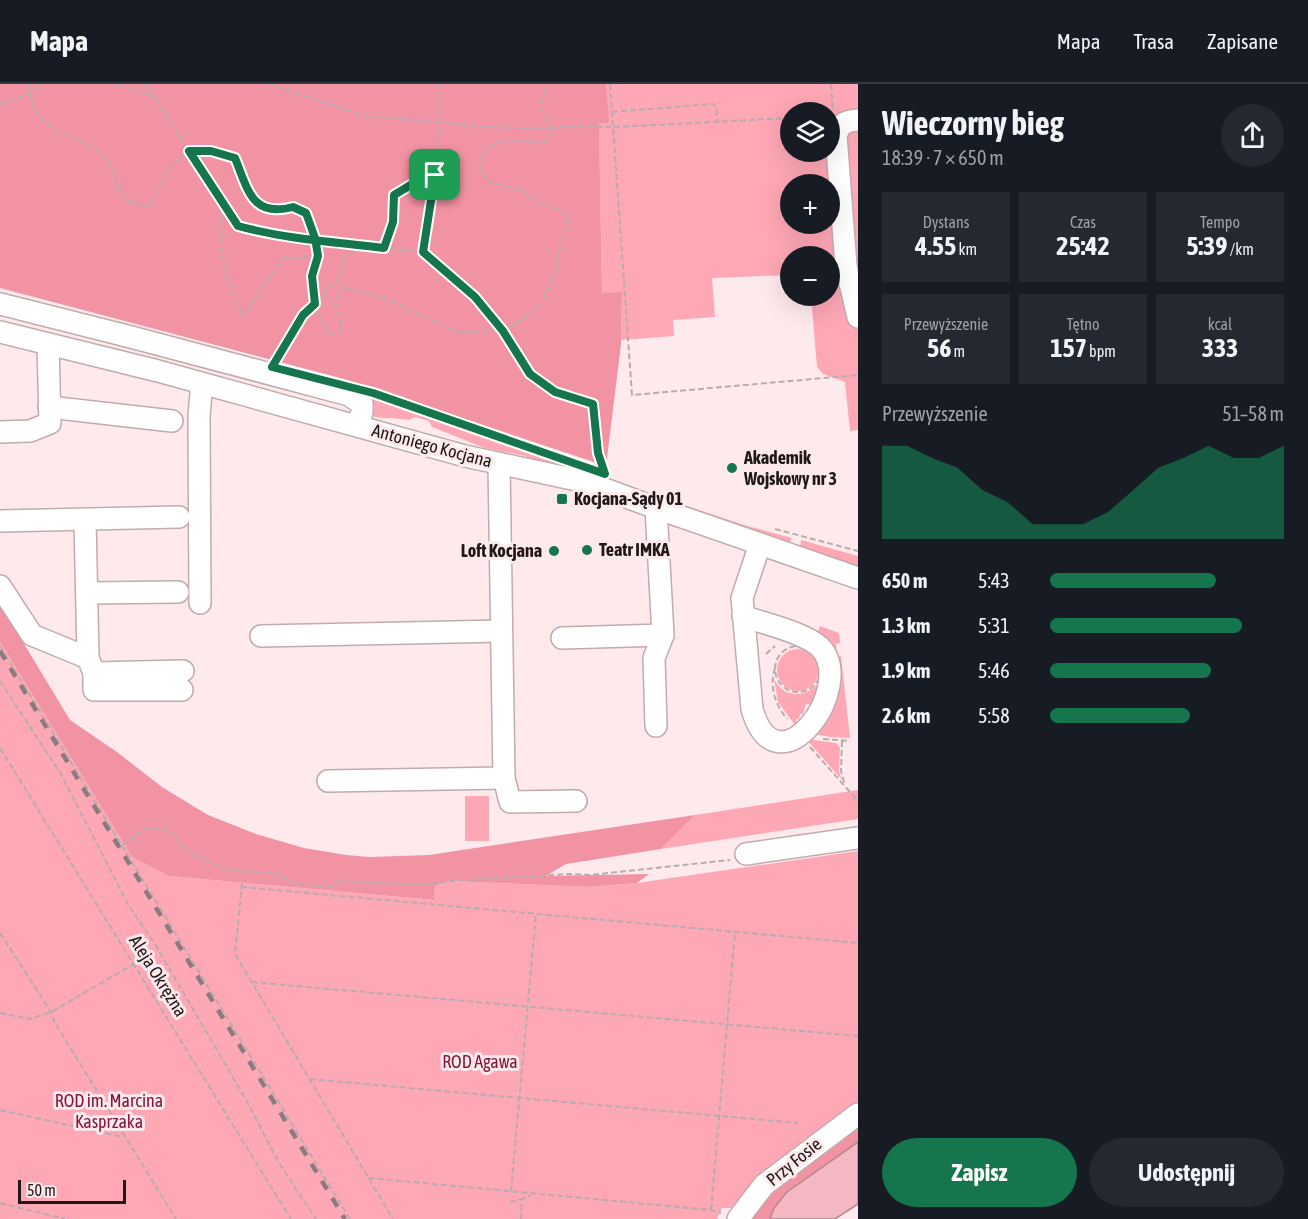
<!DOCTYPE html>
<html lang="pl">
<head>
<meta charset="utf-8">
<style>
	:root { --surface:#171b24; --page:#242831; --text:#f1f3f6; --muted:#9ea1a6; --line:#363941; --accent:#15754c }
	body { margin:0; font-family:"Asap Condensed",sans-serif; background:var(--page); color:var(--text); height:100vh; display:flex; flex-direction:column; font-size:22px; white-space:nowrap }
	* { box-sizing:border-box; margin:0 }
	p { font-size:20px; color:var(--muted) }
	.icon { flex:none; width:33px; height:33px; fill:none; stroke:currentColor; stroke-width:2; stroke-linecap:round; stroke-linejoin:round }
	.map { position:relative; flex:1; overflow:hidden }
	.drawer { display:flex; flex-direction:column; background:var(--surface); width:450px }
	.drawer>* { flex:none }
	.tools { position:absolute; left:780px; top:18px; display:grid; gap:12px }
	.tools a { display:grid; place-items:center; width:60px; height:60px; border-radius:50%; background:var(--surface); box-shadow:0 6px 24px #0002; font-size:30px }
	.scale { position:absolute; left:18px; bottom:15px; width:108px; box-sizing:border-box; padding-left:6px; border:3px solid #1f1718; border-top:0; font-size:16px; line-height:21px; white-space:nowrap; color:#1f1718; -webkit-text-stroke:4px #feeaed; paint-order:stroke }
	.pin { position:absolute; display:grid; place-items:center; width:51px; height:51px; color:#fff; margin:-26px; border-radius:12px; box-shadow:0 3px 9px #0006 }
	.round { display:grid; place-items:center; flex:none; width:63px; height:63px; border-radius:32px; background:var(--page) }
	.headline { display:flex; align-items:center; justify-content:space-between; height:102px; padding:0 24px }
	h1 { font-size:33px; font-weight:700; line-height:45px }
	.figures { display:grid; grid-template-columns:repeat(3,1fr); gap:9px; height:102px; padding:6px 24px }
	.figures div { display:grid; align-content:center; border-radius:0px; background:var(--page); text-align:center }
	.figures b { font-size:26px; font-weight:700 }
	.figures small { font-size:16px; font-weight:400 }
	.figures p { font-size:16px }
	.chart { height:168px; padding:12px 24px }
	.chart p { display:flex; justify-content:space-between }
	.chart svg { width:100%; height:108px; margin-top:6px; fill:var(--accent); opacity:.7 }
	.cta { display:flex; gap:12px; margin-top:auto; padding:12px 24px }
	.cta a { flex:1; height:69px; border-radius:36px; background:var(--accent); color:#fff; font-size:24px; font-weight:700; line-height:69px; text-align:center }
	.cta a+a { background:var(--page); color:var(--text) }
	ul { padding:0 24px; list-style:none; font-size:20px }
	li { display:grid; grid-template-columns:96px 72px 1fr; align-items:center; height:45px }
	li i { height:15px; border-radius:8px; background:var(--accent) }
	header { display:flex; align-items:center; gap:36px; box-sizing:border-box; height:84px; padding:0 30px; background:var(--surface); border-bottom:2px solid var(--line) }
	header strong { font-size:28px }
	nav { display:flex; gap:33px; margin-inline-start:auto; font-size:21px }
	main { display:flex; flex:1; min-height:0 }
	.map>svg:first-child { display:block }
	.green { fill:#fea7b5; fill-rule:evenodd }
	.forest { fill:#f293a4 }
	.water { fill:#f3b8c1; stroke:#b3888e; stroke-width:1.5 }
	.lines { fill:none; stroke-linecap:round; stroke-linejoin:round }
	.minor-casing { stroke:#c2abae; stroke-width:24 }
	.path { stroke:#bbabad; stroke-width:2; stroke-dasharray:6 3; stroke-linecap:butt }
	.minor { stroke:#fff; stroke-width:21 }
	.rail { stroke:#8a7c7e; stroke-width:4.5; stroke-dasharray:10 10; stroke-linecap:butt }
	.route-casing { stroke:#fff; stroke-width:12 }
	.route { stroke:#15754c; stroke-width:8 }
	.poi-dot { fill:#15754c; stroke:#feeaed; stroke-width:2 }
	.labels { text-anchor:middle; stroke-width:6; stroke-linejoin:round; paint-order:stroke }
	.street-label { font-size:18px; fill:#1f1718; stroke:#feeaed }
	.poi-label { font-size:18px; font-weight:bold; fill:#1f1718; stroke:#feeaed; text-anchor:start }
	.park-label { font-size:18px; fill:#861639; stroke:#feeaed }
</style>
</head>
<body>
<header>
<strong>Mapa</strong>
<nav><a>Mapa</a><a>Trasa</a><a>Zapisane</a></nav>
</header>
<main>
<div class="map">
<svg width="858" height="1135" viewBox="0 0 858 1135">
	<rect width="100%" height="100%" fill="#feeaed"/>
	<!-- green -->
	<g class="green">
		<path d="M592 0H858V346L850 347 845 298 823 290 817 283 811 212H830V172H790V191L712 194 715 233 673 236 674 252 621 256 622 208 602 210 599 44ZM790 28H830V68H790ZM790 100H830V140H790Z"/>
		<path d="M371 312 522 367 594 391 525 377 526 372 485 364 432 343 429 337 415 333 409 336C395 333 379 336 366 330Z"/>
		<polygon points="618,399 744,441 792,454 789,460 656,416"/>
		<polygon points="801,456 858,472 858,485 800,463"/>
		<polygon points="820,542 839,549 840,559 836,560 837,572 841,572 850,654 831,653 813,650 834,605 817,551"/>
		<polygon points="0,558 132,773 169,792 433,816 435,802 449,797 589,803 637,799 858,767 858,1021 737,1124 722,1124 717,1135 0,1135"/>
		<circle cx="798" cy="586" r="21"/>
		<path d="M774 595C784 616 810 614 821 595L818 621 806 620 803 630H800L799 635H796L798 645 778 618Z"/>
		<polygon points="809,653 814,656 836,659 840,664 839,687 842,696 807,656"/>
		<polygon points="858,706 858,735 661,765 695,731"/>
		<rect x="465" y="712" width="24" height="45"/>
	</g>
	<!-- forest -->
	<g class="forest">
		<polygon points="0,0 606,0 609,39 599,39 602,209 622,208 621,260 606,382 344,295 0,204"/>
		<polygon points="0,520 70,636 117,668 162,703 208,731 256,750 304,764 346,771 370,773 429,771 695,731 661,765 566,780 546,792 649,790 637,799 589,803 449,797 435,802 434,816 169,792 132,773 0,558"/>
		<polygon points="858,1037 858,1058 787,1108 774,1124 770,1135 749,1135 775,1096"/>
	</g>
	<!-- water -->
	<polygon class="water" points="858,1058 858,1120 835,1135 770,1135 774,1124 787,1108"/>
	<g class="lines">
		<defs>
			<g id="minor">
				<path d="M858 36C845 37 841 39 836 51L846 182 858 233"/>
				<polyline points="0,220 131,253 349,311 362,320 362,328 358,342"/>
				<polyline points="0,248 158,287 465,372 586,398 656,424 858,494"/>
				<polyline points="49,323 172,337"/>
				<polyline points="0,348 30,347 50,339 48,260"/>
				<polyline points="499,380 504,694 510,718 576,717"/>
				<polyline points="656,424 663,551 654,574 656,642"/>
				<polyline points="85,435 88,574 94,589 183,587"/>
				<polyline points="0,437 179,433"/>
				<polyline points="0,502 32,551 88,574"/>
				<polyline points="87,509 178,508"/>
				<polyline points="200,519 199,332 201,309 204,300"/>
				<path d="M743 532C765 540 803 548 820 563 858 603 777 712 752 625L742 514 760 460"/>
				<polyline points="261,552 501,547"/>
				<polyline points="562,554 663,551"/>
				<polyline points="94,589 94,606 182,606"/>
				<polyline points="328,697 504,694"/>
				<polyline points="746,770 858,754"/>
				<polyline points="738,1135 764,1101 858,1030"/>
			</g>
		</defs>
		<!-- minor casing -->
		<use href="#minor" class="minor-casing"/>
		<!-- path -->
		<g class="path">
			<path d="M30 0C30 53 76 46 104 72 126 93 106 117 148 122 161 109 159 105 167 90 185 58 206 65 235 74 248 106 252 134 293 123L306 129 310 138 318 172 312 192 314 220 330 252 342 246 335 218 344 203 390 216 458 248 503 247 524 234 542 219 557 185 559 165 567 141 566 130 559 125 537 119 523 107 488 97 480 85C481 81 481 75 483 71 494 51 526 58 546 58L552 45 541 22 547 0"/>
			<polyline points="117,0 155,13"/>
			<polyline points="145,0 155,13 202,88 238,142 266,150 423,168 435,91 442,0"/>
			<polyline points="269,0 365,32 491,43 552,45 563,43 613,43 790,34"/>
			<polyline points="610,0 632,311 858,291"/>
			<polyline points="831,0 833,27"/>
			<polyline points="0,20 30,9 42,0"/>
			<polyline points="612,28 712,20 716,23 718,38"/>
			<polyline points="219,118 223,172 227,194 243,233 283,175 316,172"/>
			<polyline points="384,164 393,138 394,111 419,96 434,91"/>
			<polyline points="423,168 475,213 503,247 530,290 555,308 593,320 598,369 603,385"/>
			<polyline points="276,275 303,231 323,213 328,204 339,196 344,172 361,162"/>
			<polyline points="377,311 547,370"/>
			<polyline points="775,445 858,467"/>
			<polyline points="0,562 350,1135"/>
			<circle cx="798" cy="585" r="23"/>
			<polyline points="766,570 775,562"/>
			<path d="M775 584C769 603 775 620 787 635"/>
			<polyline points="0,597 61,690 129,822 155,860 217,966 249,1021 279,1079 316,1135"/>
			<polyline points="823,655 850,657"/>
			<polyline points="842,657 841,687 845,701"/>
			<polyline points="810,663 858,717"/>
			<polyline points="0,664 291,1135"/>
			<polyline points="122,761 146,744 160,744 172,749 179,759 194,771 228,786 272,789 281,792 295,800 328,803 340,797 423,801 450,797 569,790 590,791 730,776"/>
			<polyline points="242,799 235,870 393,1135"/>
			<polyline points="241,803 858,859"/>
			<polyline points="0,849 51,928 55,939 176,1135"/>
			<polyline points="252,898 858,952"/>
			<polyline points="0,929 30,935 51,928 134,880"/>
			<polyline points="310,995 798,1039"/>
			<polyline points="0,1026 123,1053"/>
			<polyline points="369,1094 711,1126 721,1129"/>
			<polyline points="511,1107 536,830"/>
			<polyline points="510,1118 522,1115"/>
			<polyline points="0,1119 65,1135"/>
			<polyline points="711,1126 735,848"/>
			<polyline points="521,1135 522,1115 531,1111"/>
		</g>
		<!-- minor -->
		<use href="#minor" class="minor"/>
		<!-- rail -->
		<polyline class="rail" points="0,567 345,1135"/>
	</g>
	<g class="lines">
		<defs>
			<path id="route" d="M435 91 419 96 394 111 393 138 384 164C336 158 285 155 238 142L189 67H211L235 74C248 106 252 134 293 123L306 129 315 154 318 172 312 192 315 220 303 231 272 283 373 309 605 390 598 369 593 320 555 308 530 290 503 247 475 213 423 168 435 91"/>
		</defs>
		<!-- route casing -->
		<use href="#route" class="route-casing"/>
		<!-- route -->
		<use href="#route" class="route"/>
	</g>
	<!-- markers -->
	<g class="poi-dot">
		<circle cx="732" cy="384" r="6"/>
		<rect x="556" y="409" width="12" height="12" rx="3"/>
		<circle cx="587" cy="466" r="6"/>
		<circle cx="554" cy="467" r="6"/>
	</g>
	<g class="labels">
		<!-- street labels -->
		<g class="street-label">
			<text transform="translate(432 362) rotate(15)" y="6">Antoniego Kocjana</text>
			<text transform="translate(158 892) rotate(58)" y="6">Aleja Okrężna</text>
			<text transform="translate(794 1078) rotate(-39)" y="6">Przy Fosie</text>
		</g>
		<!-- poi labels -->
		<g class="poi-label">
			<text x="744" y="380">Akademik<tspan x="744" dy="21">Wojskowy nr 3</tspan></text>
			<text x="574" y="421">Kocjana-Sądy 01</text>
			<text x="599" y="472">Teatr IMKA</text>
			<text x="542" y="473" text-anchor="end">Loft Kocjana</text>
		</g>
		<!-- park labels -->
		<g class="park-label">
			<text x="480" y="984">ROD Agawa</text>
			<text x="109" y="1023">ROD im. Marcina<tspan x="109" dy="21">Kasprzaka</tspan></text>
		</g>
	</g>
</svg>
<div class="tools">
<a><svg class="icon" aria-label="layers" viewBox="0 0 24 24"><path d="M12 4l9 5-9 5-9-5zM3 14l9 5 9-5"/></svg></a>
<a>+</a>
<a>−</a>
</div>
<div class="scale">50 m</div>
<div class="pin" style="left:435px;top:91px;background:#1e9e55"><svg class="icon" aria-label="arrive" viewBox="0 0 24 24"><path d="M6 21V4h12l-3 4 3 4H6"/></svg></div>
</div>
<section class="drawer">
<div class="headline"><div><h1>Wieczorny bieg</h1><p>18:39 · 7 × 650 m</p></div><a class="round"><svg class="icon" aria-label="share" viewBox="0 0 24 24"><path d="M12 15V3M7 8l5-5 5 5M5 13v7h14v-7"/></svg></a></div>
<div class="figures">
<div><p>Dystans</p><b>4.55<small> km</small></b></div>
<div><p>Czas</p><b>25:42</b></div>
<div><p>Tempo</p><b>5:39<small> /km</small></b></div>
</div>
<div class="figures">
<div><p>Przewyższenie</p><b>56<small> m</small></b></div>
<div><p>Tętno</p><b>157<small> bpm</small></b></div>
<div><p>kcal</p><b>333</b></div>
</div>
<div class="chart"><p><span>Przewyższenie</span>51–58 m</p>
<svg viewBox="0 0 160 44" preserveAspectRatio="none"><path d="M0 44V6L10 6L20 11L30 15L40 24L50 29L60 38L70 38L80 38L90 33L100 24L110 15L120 11L130 6L140 11L150 11L160 6V44z"/></svg>
</div>
<ul>
<li><b>650 m</b>5:43<i style="width:71%"></i></li>
<li><b>1.3 km</b>5:31<i style="width:82%"></i></li>
<li><b>1.9 km</b>5:46<i style="width:69%"></i></li>
<li><b>2.6 km</b>5:58<i style="width:60%"></i></li>
</ul>
<div class="cta"><a>Zapisz</a><a>Udostępnij</a></div>
</section>
</main>
</body>
</html>
